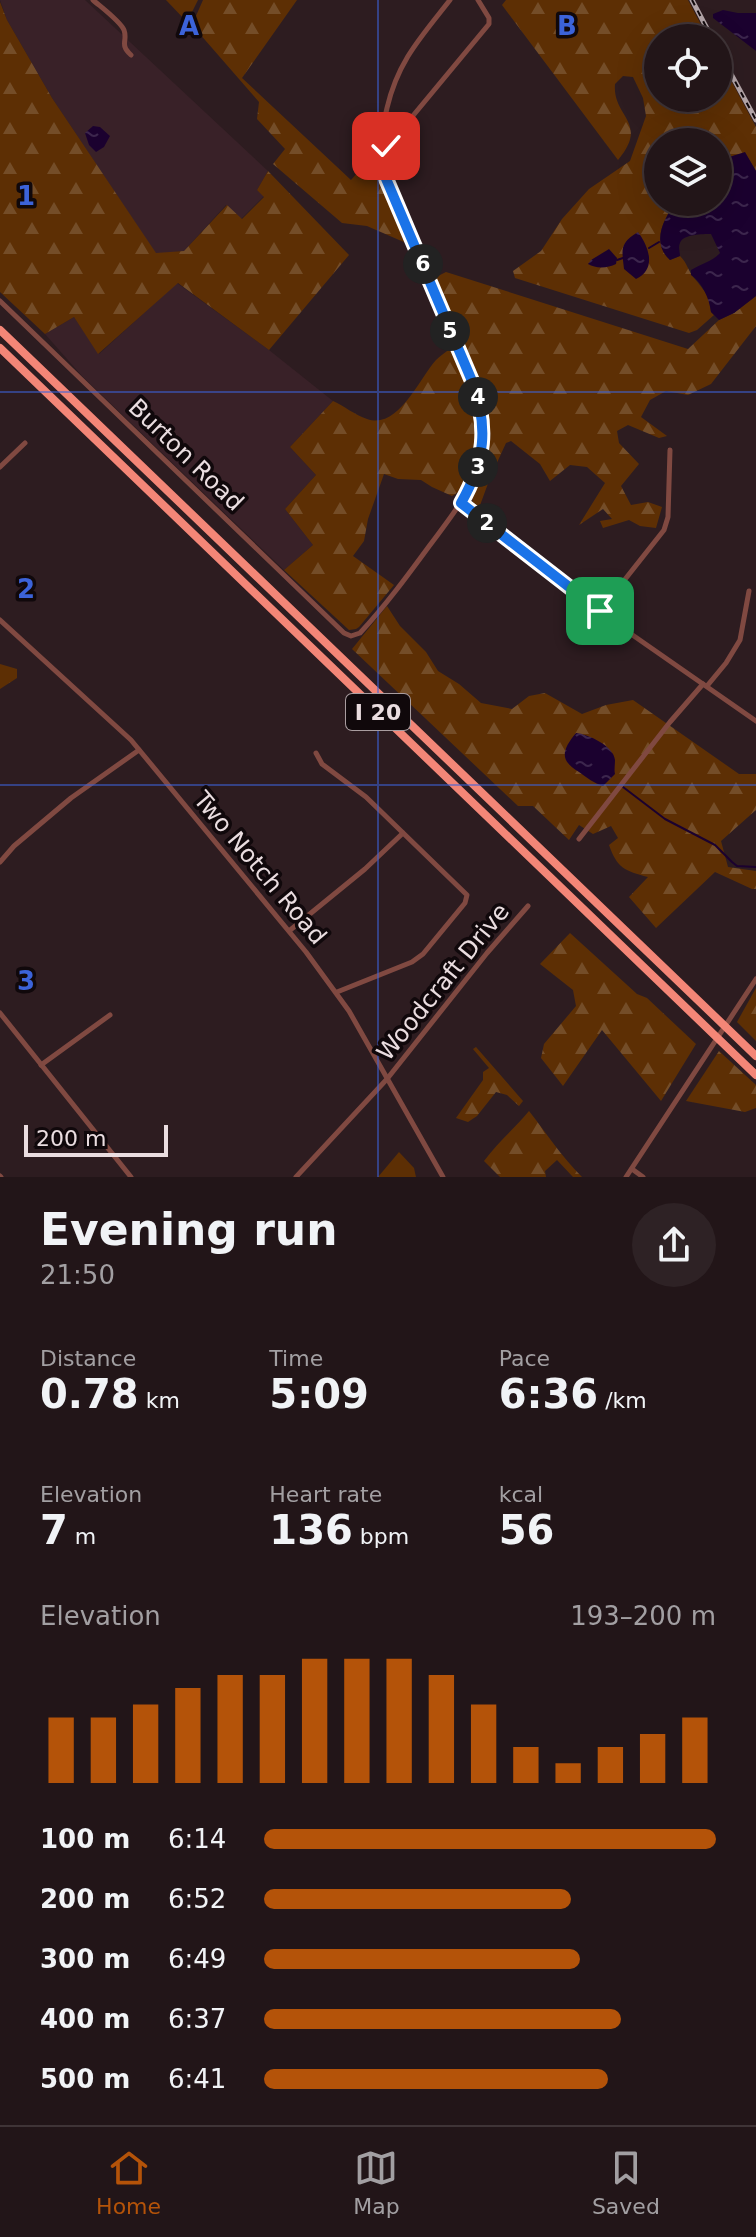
<!DOCTYPE html>
<html lang="en">
<head>
<meta charset="utf-8">
<style>
	:root { --surface:#221518; --page:#2e2225; --text:#f1f3f6; --muted:#a29fa2; --line:#3f3437; --accent:#b45309 }
	body { margin:0; font-family:"DejaVu Sans",sans-serif; background:var(--page); color:var(--text); height:100vh; display:flex; flex-direction:column; font-size:30px; white-space:nowrap }
	* { box-sizing:border-box; margin:0 }
	p { font-size:26px; color:var(--muted) }
	.icon { flex:none; width:44px; height:44px; fill:none; stroke:currentColor; stroke-width:2; stroke-linecap:round; stroke-linejoin:round }
	.map { position:relative; height:1177px; overflow:hidden }
	.details { display:flex; flex-direction:column; background:var(--surface); flex:1 }
	.details>* { flex:none }
	.fabs { position:absolute; left:644px; top:24px; display:grid; gap:16px }
	.fabs a { display:grid; place-items:center; width:88px; height:88px; border-radius:50%; background:var(--surface); box-shadow:0 8px 32px #0002,0 0 0 2px var(--line); font-size:40px }
	.scale { position:absolute; left:24px; bottom:20px; width:144px; box-sizing:border-box; padding-left:8px; border:4px solid #eadde0; border-top:0; font-size:22px; line-height:28px; white-space:nowrap; color:#eadde0; -webkit-text-stroke:6px #10080b; paint-order:stroke }
	.pin { position:absolute; display:grid; place-items:center; width:68px; height:68px; color:#fff; margin:-34px; border-radius:16px; box-shadow:0 4px 12px #0006 }
	.km { position:absolute; width:40px; height:40px; margin:-20px; border-radius:50%; background:#222; color:#fff; font-size:22px; line-height:40px; text-align:center }
	.round { display:grid; place-items:center; flex:none; width:84px; height:84px; border-radius:42px; background:var(--page) }
	.overview { display:flex; align-items:center; justify-content:space-between; height:136px; padding:0 40px }
	h1 { font-size:44px; font-weight:600; line-height:60px }
	.figures { display:grid; grid-template-columns:repeat(3,1fr); gap:12px; height:136px; padding:8px 40px }
	.figures div { display:grid; align-content:center }
	.figures b { font-size:40px; font-weight:600 }
	.figures small { font-size:22px; font-weight:400 }
	.figures p { font-size:22px }
	.chart { height:224px; padding:16px 40px }
	.chart p { display:flex; justify-content:space-between }
	.chart svg { width:100%; height:144px; margin-top:8px; stroke:var(--accent); stroke-width:6 }
	ul { padding:0 40px; list-style:none; font-size:26px }
	li { display:grid; grid-template-columns:128px 96px 1fr; align-items:center; height:60px }
	li i { height:20px; border-radius:10px; background:var(--accent) }
	.dock { display:flex; justify-content:space-around; align-items:center; height:112px; border-top:2px solid var(--line); background:var(--surface); font-size:22px; color:var(--muted) }
	.dock a { display:grid; justify-items:center; gap:4px }
	.dock .selected { color:var(--accent) }
	.map>svg:first-child { display:block }
	.built { fill:#392128 }
	.grass { fill:url(#grass-tufts) }
	.forest { fill:url(#forest-firs) }
	.green { fill:#5d2f04 }
	.water { fill:url(#water-ripples) }
	.lines { fill:none; stroke-linecap:round; stroke-linejoin:round }
	.stream { stroke:#1b012f; stroke-width:2 }
	.minor { stroke:#804941; stroke-width:5 }
	.highway { stroke:#f38677; stroke-width:8 }
	.rail-casing { stroke:#b3a5a8; stroke-width:5 }
	.rail { stroke:#10080b; stroke-width:2; stroke-dasharray:6; stroke-linecap:butt }
	.route-casing { stroke:#fff; stroke-width:16 }
	.route { stroke:#1a73e8; stroke-width:10 }
	.grid { fill:none; stroke:#3c63d9; stroke-width:2; stroke-opacity:0.55 }
	.labels { text-anchor:middle; stroke-width:7; stroke-linejoin:round; paint-order:stroke }
	.shield { fill:#10080b; stroke:#a99da0; stroke-width:2 }
	.shield-label { font-size:22px; font-weight:bold; fill:#eadde0 }
	.street-label { font-size:24px; fill:#eadde0; stroke:#10080b }
	.grid-label { font-size:26px; text-anchor:middle; font-weight:bold; fill:#3c63d9; stroke:#10080b; stroke-width:7; stroke-linejoin:round; paint-order:stroke }
</style>
</head>
<body>
<div class="map">
<svg width="756" height="1177" viewBox="0 0 756 1177">
	<defs>
		<pattern id="grass-tufts" width="24" height="20" patternUnits="userSpaceOnUse" patternTransform="scale(2)"><rect width="24" height="20" fill="#5d2f04"/><path d="M3 7l-1-3M5 7V3M7 7l1-3M15 17l-1-3M17 17v-4M19 17l1-3" fill="none" stroke="#744d28"/></pattern>
		<pattern id="forest-firs" width="22" height="20" patternUnits="userSpaceOnUse" patternTransform="scale(2)"><rect width="22" height="20" fill="#5d2f04"/><path d="M5 1l3.5 6h-7zM16 11l3.5 6h-7z" fill="#744d28"/></pattern>
		<pattern id="water-ripples" width="26" height="14" patternUnits="userSpaceOnUse" patternTransform="scale(2)"><rect width="26" height="14" fill="#1b012f"/><path d="M2 4q2-2 4 0t4 0M15 11q2-2 4 0t4 0" fill="none" stroke="#3c264d"/></pattern>
	</defs>
	<rect width="100%" height="100%" fill="#2d1c20"/>
	<!-- built -->
	<g class="built">
		<polygon points="0,0 85,0 268,171 257,190 264,196 241,219 226,205 184,251 156,254 52,98 7,20"/>
		<polygon points="177,283 269,350 333,401 290,447 316,475 285,509 313,545 284,570 82,376 45,334 74,317 99,354"/>
	</g>
	<!-- grass -->
	<polygon class="grass" points="166,0 198,0 187,22"/>
	<!-- forest -->
	<g class="forest">
		<polygon points="203,0 297,0 242,78 351,180 373,155 383,191 406,243 367,226 342,223 273,164 285,149 257,119 259,102 192,25"/>
		<path d="M506 0H688L708 38H658V98H718V56L756 127V171L745 153 726 158 718 163V142H658V202H677C662 219 652 243 670 260L680 256C688 264 688 271 694 278 699 284 706 292 709 299 711 303 710 308 711 312L714 315 697 330 689 333 515 278 513 271 541 251 562 219 589 189 630 161 646 116 643 98 633 77 623 76 615 84C612 117 650 122 618 160L502 5Z"/>
		<polygon points="0,2 7,20 52,98 156,253 184,251 227,205 242,219 264,197 257,190 268,171 349,255 269,350 178,283 98,354 74,317 45,334 0,292"/>
		<path d="M446 272 688 349 719 320 734 313 756 296V326L711 384 688 395 666 391 650 400 641 417 667 436 659 438 628 425 617 431 619 443 639 464 621 486 631 505 648 502 662 507 656 528 640 526 629 520 603 528 600 521 612 519 603 509 579 525 605 483 587 467 570 465 550 481 540 464 511 441 506 443 490 478 479 508 473 503 472 499C479 480 488 460 490 440 494 398 452 318 436 277Z"/>
		<path d="M451 348C470 384 500 471 452 496L432 487 421 480 398 479 384 474 368 519 364 541 353 556 394 585 359 627 356 629 349 630 284 570 313 545 285 509 316 475 290 447 333 401C344 406 355 415 367 419 398 430 419 379 436 360 440 356 446 352 451 348Z"/>
		<path d="M387 606 400 626 426 652 438 671 459 684 481 703 512 709 529 696 545 693 582 714 606 705 633 700 739 774H756V810L721 841 728 867 756 871V889H752L715 872 656 928 629 897 648 877C625 871 617 868 609 845L618 838 611 826 593 834 579 825 569 840 533 806H518L352 649Z"/>
		<polygon points="0,664 17,669 17,678 0,689"/>
		<polygon points="570,933 637,994 647,998 696,1044 661,1101 602,1030 563,1086 541,1058 544,1044 576,1006 573,990 540,964"/>
		<polygon points="756,988 756,1041 737,1022"/>
		<polygon points="476,1047 523,1101 519,1106 507,1095 496,1092 477,1116 468,1122 456,1118 483,1080 483,1072 489,1068 473,1049"/>
		<polygon points="719,1051 756,1085 756,1108 745,1112 686,1101"/>
		<path d="M529 1111C547 1134 561 1156 582 1177H573L557 1160 545 1171 546 1177H500L484 1161C497 1143 514 1129 529 1111Z"/>
	</g>
	<!-- green -->
	<polygon class="green" points="399,1152 414,1168 416,1177 378,1177"/>
	<!-- water -->
	<g class="water">
		<polygon points="723,10 738,13 756,13 756,51 713,18 713,14"/>
		<polygon points="93,126 100,127 110,136 104,147 96,152 89,145 85,133"/>
		<path d="M745 152 756 171V296L734 313 719 320 711 312C709 298 703 284 691 275V270C701 264 713 261 720 253L711 234C703 234 683 234 680 243 678 247 680 252 680 256L670 260C651 244 663 218 677 202H718V163L726 158Z"/>
		<path d="M638 232C649 247 657 269 636 279L624 269C622 250 619 243 638 232Z"/>
		<path d="M609 249 617 258 616 264C608 268 596 269 588 264L591 260Z"/>
		<path d="M576 733C588 734 614 746 615 760 615 765 614 770 615 774L603 786C594 783 587 778 579 772 559 760 562 750 576 733Z"/>
	</g>
	<g class="lines">
		<!-- stream -->
		<g class="stream">
			<polyline points="649,248 659,242"/>
			<polyline points="617,260 623,258"/>
			<polyline points="623,787 665,819 715,845 732,862 737,866 756,867"/>
		</g>
		<!-- minor -->
		<g class="minor">
			<path d="M93 0C101 7 120 21 124 30 128 41 119 44 131 55"/>
			<polyline points="379,148 392,141 489,24 489,18 478,0"/>
			<path d="M0 301 344 633 351 636 360 633C386 605 408 575 430 545 450 518 472 492 480 459 486 437 483 414 476 392L389 188C376 154 379 142 387 108 398 61 421 37 450 0"/>
			<polyline points="0,467 25,443"/>
			<polyline points="461,503 621,627 756,721"/>
			<polyline points="600,611 664,530 668,517 670,450"/>
			<polyline points="0,620 131,740 306,952 349,1011 443,1177"/>
			<polyline points="707,686 726,663 740,640 749,591"/>
			<polyline points="316,753 322,764 366,797 467,895 465,903 423,954 412,962 337,992"/>
			<polyline points="579,839 670,722 703,684"/>
			<polyline points="0,862 14,846 71,798 139,750"/>
			<polyline points="289,931 365,869 403,833"/>
			<polyline points="0,1013 131,1177"/>
			<polyline points="41,1065 110,1015"/>
			<polyline points="632,1169 643,1177"/>
			<polyline points="0,1176 1,1177"/>
			<polyline points="296,1177 387,1079 487,953 528,906"/>
			<polyline points="626,1177 756,979"/>
		</g>
		<!-- highway -->
		<g class="highway">
			<polyline points="0,330 756,1056"/>
			<polyline points="0,348 756,1075"/>
		</g>
		<defs>
			<g id="rail">
				<polyline points="692,0 712,38"/>
				<polyline points="718,50 756,120"/>
			</g>
		</defs>
		<!-- rail casing -->
		<use href="#rail" class="rail-casing"/>
		<!-- rail -->
		<use href="#rail" class="rail"/>
	</g>
	<g class="lines">
		<defs>
			<path id="route" d="M386 146 379 148 384 174 472 381C489 427 485 461 461 503L600 611"/>
		</defs>
		<!-- route casing -->
		<use href="#route" class="route-casing"/>
		<!-- route -->
		<use href="#route" class="route"/>
	</g>
	<!-- grid -->
	<path class="grid" d="M378 0V1177M0 392H756M0 785H756"/>
	<g class="labels">
		<!-- shield labels -->
		<rect class="shield" x="346" y="694" width="64" height="36" rx="6"/>
		<g class="shield-label">
			<text x="378" y="720">I 20</text>
		</g>
		<!-- street labels -->
		<g class="street-label">
			<text transform="translate(186 455) rotate(44)" y="8">Burton Road</text>
			<text transform="translate(260 868) rotate(50)" y="8">Two Notch Road</text>
			<text transform="translate(443 982) rotate(-51)" y="8">Woodcraft Drive</text>
		</g>
	</g>
	<g class="grid-label">
		<text x="189" y="35">A</text>
		<text x="567" y="35">B</text>
		<text x="26" y="205">1</text>
		<text x="26" y="598">2</text>
		<text x="26" y="990">3</text>
	</g>
</svg>
<div class="fabs">
<a><svg class="icon" aria-label="locate" viewBox="0 0 24 24"><circle cx="12" cy="12" r="6"/><path d="M12 2v4M12 18v4M2 12h4M18 12h4"/></svg></a>
<a><svg class="icon" aria-label="layers" viewBox="0 0 24 24"><path d="M12 4l9 5-9 5-9-5zM3 14l9 5 9-5"/></svg></a>
</div>
<div class="scale">200 m</div>
<div class="pin" style="left:600px;top:611px;background:#1e9e55"><svg class="icon" aria-label="arrive" viewBox="0 0 24 24"><path d="M6 21V4h12l-3 4 3 4H6"/></svg></div>
<div class="pin" style="left:386px;top:146px;background:#d93025"><svg class="icon" aria-label="check" viewBox="0 0 24 24"><path d="M5 12l5 5 9-10"/></svg></div>
<b class="km" style="left:487px;top:523px">2</b>
<b class="km" style="left:478px;top:467px">3</b>
<b class="km" style="left:478px;top:397px">4</b>
<b class="km" style="left:450px;top:331px">5</b>
<b class="km" style="left:423px;top:264px">6</b>
</div>
<section class="details">
<div class="overview"><div><h1>Evening run</h1><p>21:50</p></div><a class="round"><svg class="icon" aria-label="share" viewBox="0 0 24 24"><path d="M12 15V3M7 8l5-5 5 5M5 13v7h14v-7"/></svg></a></div>
<div class="figures">
<div><p>Distance</p><b>0.78<small> km</small></b></div>
<div><p>Time</p><b>5:09</b></div>
<div><p>Pace</p><b>6:36<small> /km</small></b></div>
</div>
<div class="figures">
<div><p>Elevation</p><b>7<small> m</small></b></div>
<div><p>Heart rate</p><b>136<small> bpm</small></b></div>
<div><p>kcal</p><b>56</b></div>
</div>
<div class="chart"><p><span>Elevation</span>193–200 m</p>
<svg viewBox="0 0 160 44" preserveAspectRatio="none"><path d="M5 44V24M15 44V24M25 44V20M35 44V15M45 44V11M55 44V11M65 44V6M75 44V6M85 44V6M95 44V11M105 44V20M115 44V33M125 44V38M135 44V33M145 44V29M155 44V24"/></svg>
</div>
<ul>
<li><b>100 m</b>6:14<i style="width:100%"></i></li>
<li><b>200 m</b>6:52<i style="width:68%"></i></li>
<li><b>300 m</b>6:49<i style="width:70%"></i></li>
<li><b>400 m</b>6:37<i style="width:79%"></i></li>
<li><b>500 m</b>6:41<i style="width:76%"></i></li>
</ul>
</section>
<nav class="dock">
<a class="selected"><svg class="icon" aria-label="home" viewBox="0 0 24 24"><path d="M3 11l9-7 9 7M6 9v11h12V9"/></svg>Home</a>
<a><svg class="icon" aria-label="map" viewBox="0 0 24 24"><path d="M3 6l6-2 6 2 6-2v14l-6 2-6-2-6 2zM9 4v14M15 6v14"/></svg>Map</a>
<a><svg class="icon" aria-label="saved" viewBox="0 0 24 24"><path d="M7 4h10v16l-5-4-5 4z"/></svg>Saved</a>
</nav>
</body>
</html>
